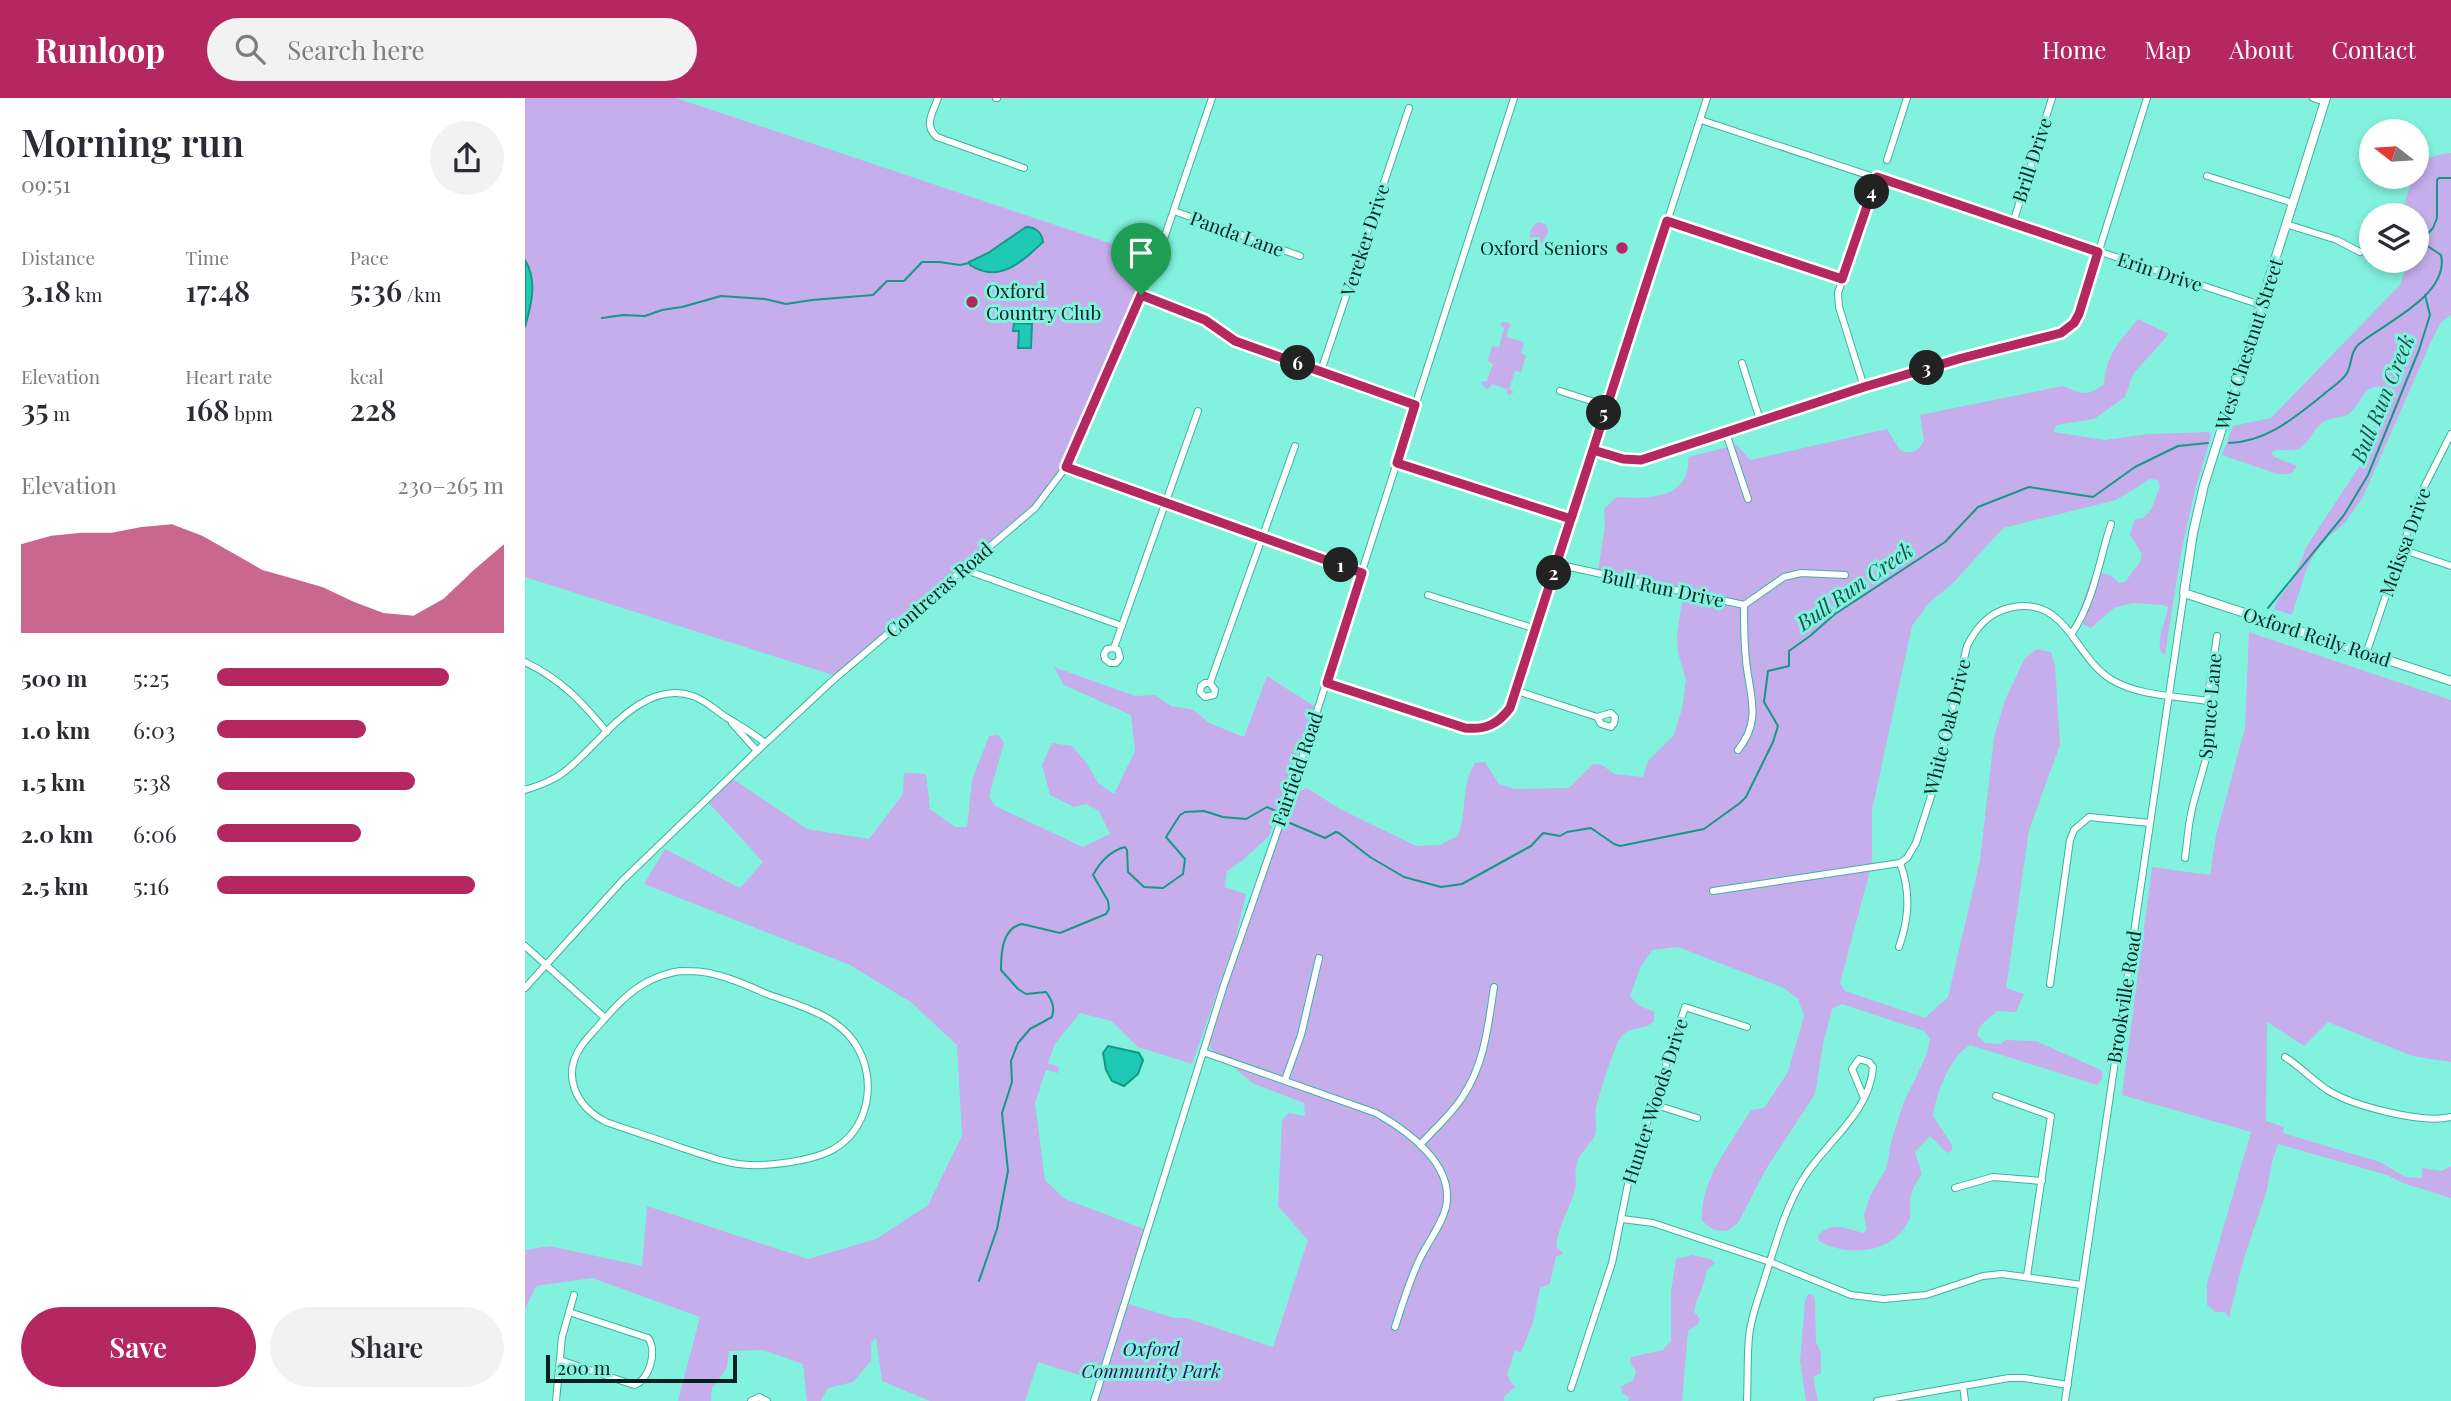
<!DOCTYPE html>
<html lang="en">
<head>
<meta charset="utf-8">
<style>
	:root { --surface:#fff; --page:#f2f2f3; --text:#2b2b33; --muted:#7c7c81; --accent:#b42760 }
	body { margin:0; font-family:"Playfair Display",serif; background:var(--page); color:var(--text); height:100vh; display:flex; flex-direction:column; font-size:26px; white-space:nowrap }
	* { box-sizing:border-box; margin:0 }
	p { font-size:23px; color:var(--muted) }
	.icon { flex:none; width:38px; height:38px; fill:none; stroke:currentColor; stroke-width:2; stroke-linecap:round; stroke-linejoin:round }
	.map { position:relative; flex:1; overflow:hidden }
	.sheet { display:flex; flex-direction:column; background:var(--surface); width:525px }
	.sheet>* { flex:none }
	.needle { width:46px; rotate:287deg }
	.buttons { position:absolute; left:1834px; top:21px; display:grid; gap:14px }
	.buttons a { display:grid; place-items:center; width:70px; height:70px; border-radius:50%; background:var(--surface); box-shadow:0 4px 10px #0003; font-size:35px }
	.scale { position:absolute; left:21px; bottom:18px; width:191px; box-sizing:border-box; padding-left:7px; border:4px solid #00231e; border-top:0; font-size:19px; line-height:24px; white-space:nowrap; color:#00231e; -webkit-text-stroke:5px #82f2df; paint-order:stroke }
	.pin { position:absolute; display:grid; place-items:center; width:60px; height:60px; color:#fff; margin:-72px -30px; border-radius:50% 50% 50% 0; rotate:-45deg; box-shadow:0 0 7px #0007 }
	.pin .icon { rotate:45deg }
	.km { position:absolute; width:35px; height:35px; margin:-18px; border-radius:50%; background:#222; color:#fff; font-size:19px; line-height:35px; text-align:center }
	.round { display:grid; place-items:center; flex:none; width:74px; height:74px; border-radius:37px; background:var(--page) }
	.overview { display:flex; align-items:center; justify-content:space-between; height:119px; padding:0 21px }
	h1 { font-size:38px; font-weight:600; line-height:52px }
	.figures { display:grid; grid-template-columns:repeat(3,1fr); gap:10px; height:119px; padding:7px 21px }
	.figures div { display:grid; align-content:center }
	.figures b { font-size:30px; font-weight:600 }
	.figures small { font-size:19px; font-weight:400 }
	.figures p { font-size:19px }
	.chart { height:196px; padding:14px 21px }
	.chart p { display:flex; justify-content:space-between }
	.chart svg { width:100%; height:126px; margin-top:7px; fill:var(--accent); opacity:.7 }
	.cta { display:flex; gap:14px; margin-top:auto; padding:14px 21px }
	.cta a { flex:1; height:80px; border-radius:42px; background:var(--accent); color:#fff; font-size:28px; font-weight:600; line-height:80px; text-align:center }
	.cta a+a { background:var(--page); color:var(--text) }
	ul { padding:0 21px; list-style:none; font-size:23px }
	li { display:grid; grid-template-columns:112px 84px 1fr; align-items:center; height:52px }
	li i { height:18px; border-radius:9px; background:var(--accent) }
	header { display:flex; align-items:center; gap:42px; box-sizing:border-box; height:98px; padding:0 35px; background:var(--accent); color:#fff }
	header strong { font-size:33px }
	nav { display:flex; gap:38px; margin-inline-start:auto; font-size:24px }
	.search { width:490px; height:63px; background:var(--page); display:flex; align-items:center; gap:18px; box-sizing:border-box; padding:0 24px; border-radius:38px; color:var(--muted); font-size:26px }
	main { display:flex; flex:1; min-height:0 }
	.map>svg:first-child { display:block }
	.green { fill:#c5aeeb }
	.water { fill:#1ecab5; stroke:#159888; stroke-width:2 }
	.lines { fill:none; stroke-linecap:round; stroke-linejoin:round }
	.stream { stroke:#159888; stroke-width:2 }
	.minor-casing { stroke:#3cb2a1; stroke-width:8 }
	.major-casing { stroke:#3cb2a1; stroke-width:10 }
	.minor { stroke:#fff; stroke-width:6 }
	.major { stroke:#fff; stroke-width:8 }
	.route-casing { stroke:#fff; stroke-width:14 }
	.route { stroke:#b42760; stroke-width:9 }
	.poi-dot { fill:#b42760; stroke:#82f2df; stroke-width:2.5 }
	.labels { text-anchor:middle; stroke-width:6; stroke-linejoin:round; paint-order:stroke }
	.street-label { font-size:19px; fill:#00231e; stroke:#82f2df }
	.poi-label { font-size:19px; fill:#00231e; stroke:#82f2df; text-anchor:end }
	.park-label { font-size:19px; font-style:italic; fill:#370f5d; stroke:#82f2df }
	.water-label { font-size:21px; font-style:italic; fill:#14544b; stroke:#82f2df }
</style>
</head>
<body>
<header>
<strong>Runloop</strong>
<div class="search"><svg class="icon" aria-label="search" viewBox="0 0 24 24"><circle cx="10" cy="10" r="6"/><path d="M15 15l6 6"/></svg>Search here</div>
<nav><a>Home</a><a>Map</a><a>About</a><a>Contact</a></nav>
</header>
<main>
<section class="sheet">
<div class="overview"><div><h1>Morning run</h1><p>09:51</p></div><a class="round"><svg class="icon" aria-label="share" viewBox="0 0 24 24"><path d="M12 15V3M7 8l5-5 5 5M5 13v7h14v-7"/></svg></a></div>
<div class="figures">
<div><p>Distance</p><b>3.18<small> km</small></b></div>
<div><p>Time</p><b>17:48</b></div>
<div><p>Pace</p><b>5:36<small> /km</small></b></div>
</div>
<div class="figures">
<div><p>Elevation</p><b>35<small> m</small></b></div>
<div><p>Heart rate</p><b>168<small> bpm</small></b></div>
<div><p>kcal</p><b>228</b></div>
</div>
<div class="chart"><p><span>Elevation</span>230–265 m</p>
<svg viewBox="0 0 160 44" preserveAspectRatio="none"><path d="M0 44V13L10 10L20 9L30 9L40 7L50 6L60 10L70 16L80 22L90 25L100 28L110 33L120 37L130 38L140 32L150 22L160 13V44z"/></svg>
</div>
<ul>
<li><b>500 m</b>5:25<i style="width:81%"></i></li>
<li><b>1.0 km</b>6:03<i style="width:52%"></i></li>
<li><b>1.5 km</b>5:38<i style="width:69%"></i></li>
<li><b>2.0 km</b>6:06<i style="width:50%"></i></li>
<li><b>2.5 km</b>5:16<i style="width:90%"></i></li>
</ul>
<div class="cta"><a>Save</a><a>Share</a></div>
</section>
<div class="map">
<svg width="1926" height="1303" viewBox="0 0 1926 1303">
	<rect width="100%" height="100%" fill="#82f2df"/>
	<!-- green -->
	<g class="green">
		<path d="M0 0H151L629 160 533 376 510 405 311 578 0 479V229C6 207 12 183 0 162Z"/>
		<path d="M1926 55V217L1916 224 1905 246 1838 399 1819 426 1803 439 1791 454 1782 470 1767 517 1749 511 1752 503 1767 483 1783 446 1838 363 1861 294 1858 289C1839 285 1837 304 1826 314 1819 321 1808 318 1800 323 1788 329 1785 346 1773 351 1764 354 1755 350 1746 354L1749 359 1772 368 1766 376H1752L1697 357 1708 328 1746 320 1875 187 1883 163H1892V117H1882L1880 103 1888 79H1892C1892 61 1911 56 1926 55Z"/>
		<path d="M1013 124 1021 126 1023 134 1018 145 1010 148 1006 145C1004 137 1005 128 1013 124Z"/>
		<path d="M1613 221 1644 236 1608 276 1600 299 1569 321 1531 327 1528 334 1580 342 1623 336 1684 334 1686 338 1670 392 1656 455 1640 557 1636 554C1631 538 1641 525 1643 509L1638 507 1607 505 1589 510 1566 530 1559 527 1554 516 1566 480 1574 474 1587 478 1594 485 1600 484 1615 464 1617 456 1605 437 1610 421 1618 420 1626 412 1635 388 1633 382 1625 381 1591 402 1478 430 1428 485 1404 505 1387 528 1347 712V765L1315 885 1320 893 1400 920 1423 899 1455 762 1469 639 1480 602 1500 560 1512 551 1526 554 1530 567 1535 647 1504 732 1481 890 1499 896 1491 914 1472 913 1455 928 1452 937 1460 945 1476 946 1480 942 1511 943 1576 972C1579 978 1577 982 1572 987L1445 947C1425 959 1411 995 1408 1018L1427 1047V1053L1422 1055 1405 1038 1390 1054 1397 1076C1392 1083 1386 1093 1385 1101 1384 1108 1387 1116 1384 1122 1370 1155 1323 1160 1294 1143L1293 1137C1307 1123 1320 1130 1338 1135L1342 1132 1339 1117 1345 1098 1362 1069 1366 1044 1378 1006 1402 956 1405 941 1399 933 1317 906 1307 911 1298 946 1290 996 1241 1071 1213 1125 1202 1133 1189 1132 1177 1123C1174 1084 1206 1045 1226 1012L1239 1010 1263 974 1279 918 1273 901 1259 890 1153 849 1127 852 1115 870 1105 898 1113 907 1129 914V924C1118 932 1105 928 1096 939 1090 947 1073 998 1071 1010 1069 1019 1073 1028 1070 1037 1065 1048 1053 1055 1051 1069 1049 1077 1053 1086 1049 1095 1045 1108 1029 1139 1032 1150L1038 1154 1037 1157 1031 1158 1025 1186 1015 1190 1008 1225 996 1254 990 1253 982 1276 986 1285 991 1288 979 1299V1303H569L599 1209 603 1210 604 1206 650 1220H662L748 1249 783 1142 753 1108 757 1022 764 1015 780 1018 779 1005 729 986 687 952 684 945 730 802 770 695 782 690 815 711 891 748 915 747 933 738C942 716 936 685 950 665L960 664 974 686 990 691 1044 690 1068 666 1077 667 1089 676 1118 679 1123 663 1149 637 1157 611 1161 582 1153 555 1152 536 1159 491 1073 472 1080 428 1079 411 1091 399C1123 401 1167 401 1163 359L1212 347 1225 362 1362 331 1375 352C1387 357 1392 354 1399 343L1395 317 1537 288C1556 295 1562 300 1579 286 1581 256 1595 243 1613 221Z"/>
		<polygon points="977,224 982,224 987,228 983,230 982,239 999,244 996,255 1001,258 996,274 990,273 984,291 989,294 984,297 982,296 982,291 967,286 963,291 959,289 956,284 962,283 968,266 963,263 967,248 974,249 979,230 975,227"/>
		<polygon points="1724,534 1926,602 1926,964 1887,958 1803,924 1779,948 1742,924 1741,1023 1759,1029 1758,1035 1855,1064 1880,1079 1897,1080 1897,1070 1917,1073 1926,1068 1926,1100 1878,1085 1862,1077 1753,1046 1748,1060 1741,1095 1719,1160 1704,1220 1700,1214 1690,1214 1682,1207 1682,1186 1726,1034 1597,997 1627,769 1685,777 1691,737 1720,630"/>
		<polygon points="529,569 610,598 630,597 646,608 669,612 684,625 719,639 742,578 789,608 744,738 718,762 702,773 700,789 721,796 709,846 667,966 613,949 586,923 555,915 530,946 523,965 534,969 533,975 521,972 510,1005 520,1082 540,1101 619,1131 573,1283 513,1264 500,1303 405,1303 357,1283 351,1240 346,1245 346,1263 328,1284 303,1290 296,1303 282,1303 278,1266 238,1252 204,1253 202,1270 187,1290 186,1303 153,1303 175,1219 67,1180 11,1188 0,1212 0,1152 25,1148 117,1168 122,1108 283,1161 351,1141 403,1107 437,1038 432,947 387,905 325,867 119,786 140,751 215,790 238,764 184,705 208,681 282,731 344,741 378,696 379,675 401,676 405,711 430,729 442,729 447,682 464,638 473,637 479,644 464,699 470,708 558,749 585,736 574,713 561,706 549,709 525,697 517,667 527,645 547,648 561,664 573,685 589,696 610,653 606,617 539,587"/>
		<path d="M1167 1157 1186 1161 1190 1165 1181 1173C1181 1188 1171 1199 1169 1214L1175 1221 1173 1226 1163 1233 1157 1303H1103L1104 1299 1097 1295 1096 1288 1108 1283 1111 1273 1105 1265 1106 1259 1138 1252 1146 1243V1194L1151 1161Z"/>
		<polygon points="1283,1196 1288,1197 1290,1202 1291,1244 1296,1254 1296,1275 1288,1279 1293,1303 1281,1303 1275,1263 1280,1203"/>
	</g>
	<!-- water -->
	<g class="water">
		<path d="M501 129C511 129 517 135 518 144 497 164 474 186 445 167L444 164 463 155Z"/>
		<path d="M0 162C13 183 6 208 0 229Z"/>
		<polygon points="489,225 507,226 506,250 493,250 494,233 488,233"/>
		<polygon points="583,948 614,955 618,962 613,976 599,988 587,983 581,972 578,955"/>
	</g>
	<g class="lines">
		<!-- stream -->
		<g class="stream">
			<polyline points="77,220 98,217 120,218 137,212 157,209 196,198 240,201 261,206 287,202 348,197 362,183 379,183 397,164 414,164 435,167 444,165"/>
			<path d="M1704 345C1742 344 1770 319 1798 297 1805 290 1817 284 1822 275 1827 266 1825 254 1834 246 1859 225 1925 197 1916 157L1901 147 1898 141 1908 130 1912 120V82L1914 80H1926"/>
			<polyline points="1743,510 1819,417 1843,377 1894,252 1905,217 1900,197"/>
			<polyline points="765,725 800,740 811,734 814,735 845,759 879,779 916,789 937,786 1006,748 1018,735 1035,738 1042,734 1066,730 1089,746 1095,748 1179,731 1215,705 1221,699 1248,644 1253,628 1239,604 1243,573 1264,568 1264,553 1285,538 1310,516 1420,444 1453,409 1504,389 1568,399 1610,369 1653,348 1683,345"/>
			<path d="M454 1183 472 1131 483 1073 477 1015 487 984 486 963 493 945 505 931 527 919C530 909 527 902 521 894L501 896 493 891 476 872C476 855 477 830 497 826L535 835 581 816 584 811 583 803 568 777C575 764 585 753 600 749L602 752 603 774 619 789 638 790 658 776 660 761 641 739 655 717 660 714 679 713 698 719 721 721 742 709 751 713"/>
		</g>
		<defs>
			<g id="minor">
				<path d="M413 0C408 14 398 28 412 39L499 70"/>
				<polyline points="471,0 472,0"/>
				<polyline points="1788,0 1800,4"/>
				<polyline points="1176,22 1736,207"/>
				<polyline points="1362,62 1382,0"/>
				<polyline points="1682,78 1768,105"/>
				<polyline points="649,113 775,158"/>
				<polyline points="1142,123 1317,181"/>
				<polyline points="1488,125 1527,0"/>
				<polyline points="1761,126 1812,142 1835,154"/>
				<polyline points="616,197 679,222 710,243 890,307"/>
				<polyline points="1217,265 1235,322"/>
				<polyline points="796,273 884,10"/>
				<polyline points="1339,289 1314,209 1313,195 1352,79"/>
				<polyline points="1035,293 1082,308"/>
				<polyline points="1201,335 1223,401"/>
				<polyline points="1068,352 1098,361 1116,362 1339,289 1437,260 1537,235 1549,225 1554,216 1622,0"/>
				<polyline points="872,365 1046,421"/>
				<polyline points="541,369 837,475"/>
				<polyline points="1876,451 1926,468"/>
				<polyline points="1031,466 1219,507 1259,479 1276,475 1320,477"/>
				<polyline points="438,471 597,528"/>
				<polyline points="903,497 1011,531"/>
				<path d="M1547 535C1569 503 1574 462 1586 426"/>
				<polyline points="589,550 593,552 595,560 591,565 585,565 580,561 579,556 582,551 589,550 673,313"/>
				<polyline points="1841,556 1895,397 1926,336"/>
				<path d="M0 564C37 582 56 603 82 634"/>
				<polyline points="685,585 690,592 689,597 680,599 675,594 676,588 680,585 685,585 770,348"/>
				<path d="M802 585 940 630C961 632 973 626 985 610L1182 0"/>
				<polyline points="992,593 1072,619 1076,626 1086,629 1089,625 1090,619 1086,615 1072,619"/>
				<polyline points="207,625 232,653"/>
				<path d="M1213 652C1238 621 1224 597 1221 562 1219 544 1219 525 1219 507"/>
				<path d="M0 692C13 688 28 683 39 674 75 647 115 580 168 598 182 603 192 614 204 621 217 629 228 635 240 645"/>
				<path d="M1660 760C1662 745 1663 730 1666 716 1671 686 1697 631 1682 603L1692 538"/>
				<path d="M1188 793 1375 765 1382 760 1391 745 1409 689 1442 548C1451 530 1463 515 1484 510 1542 496 1549 560 1587 582 1614 598 1652 598 1682 603"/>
				<polyline points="0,848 80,920"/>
				<path d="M1374 849C1384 820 1386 794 1375 765"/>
				<path d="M155 873C168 873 179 873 192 877 209 881 226 889 242 896 272 907 310 916 329 944 354 980 345 1035 303 1054 283 1063 246 1068 224 1067 201 1066 180 1057 157 1050 132 1041 107 1033 81 1024 52 1009 35 978 57 947 62 940 69 933 75 926 89 910 104 893 124 883 134 878 144 875 155 873Z"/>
				<polyline points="1525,886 1545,742 1549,732 1564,719 1625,725"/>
				<polyline points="0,890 97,783 232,653 306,584 510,410 541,369 632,161 687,0"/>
				<path d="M678 954 851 1015C883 1033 930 1067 921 1109 916 1130 900 1147 892 1167 883 1187 877 1208 870 1229"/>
				<path d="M1760 959C1776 969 1788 983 1804 993 1829 1008 1897 1026 1926 1019"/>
				<polyline points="760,982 776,937 794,860"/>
				<polyline points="1471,998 1526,1018 1502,1178"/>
				<polyline points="1128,1006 1172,1020"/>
				<path d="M895 1047C909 1031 927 1016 938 998 960 965 963 927 969 889"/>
				<polyline points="1430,1090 1468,1079 1517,1083"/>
				<polyline points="1097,1121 1128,1125 1245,1164 1326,1197 1359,1201 1401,1197 1458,1178 1477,1176 1557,1187"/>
				<path d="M35 1262 109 1287C124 1283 133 1253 123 1240L44 1214"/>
				<polyline points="1438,1288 1440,1303"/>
				<polyline points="1046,1290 1087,1165 1105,1076 1160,909 1222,929"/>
				<polyline points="31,1303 37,1239 49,1197"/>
				<polyline points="226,1303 234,1299 242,1303"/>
				<polyline points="569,1303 699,887 768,688 989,0"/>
				<path d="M1222 1303C1223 1282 1222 1260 1224 1239 1226 1217 1235 1197 1241 1176 1251 1145 1260 1110 1278 1081 1300 1045 1345 1015 1348 969L1344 964 1334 961 1327 971 1339 1000"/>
				<polyline points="1352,1303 1484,1280 1499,1280 1543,1287"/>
				<polyline points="1540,1303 1659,495"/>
			</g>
			<polyline id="major" points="1801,0 1679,387 1668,435 1659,495 1926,583"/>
		</defs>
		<!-- minor casing -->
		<use href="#minor" class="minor-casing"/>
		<!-- major casing -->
		<use href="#major" class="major-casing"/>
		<!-- minor -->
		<use href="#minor" class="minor"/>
		<!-- major -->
		<use href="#major" class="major"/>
	</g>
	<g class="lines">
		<defs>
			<path id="route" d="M616 197 541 369 837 475 802 585 940 630C961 632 973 626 985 610L1068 352 1098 361 1116 362 1339 289 1437 260 1536 235 1549 225 1554 216 1573 154 1352 79 1317 181 1142 123C1109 222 1078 321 1046 421L872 365 890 307 710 243 680 222 616 197"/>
		</defs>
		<!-- route casing -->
		<use href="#route" class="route-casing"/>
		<!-- route -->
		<use href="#route" class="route"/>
	</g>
	<!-- markers -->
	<g class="poi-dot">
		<circle cx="1097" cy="150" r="7"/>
		<circle cx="447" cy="204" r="7"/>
	</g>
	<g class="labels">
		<!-- street labels -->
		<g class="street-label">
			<text transform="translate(1507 62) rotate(-72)" y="7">Brill Drive</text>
			<text transform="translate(712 136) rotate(20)" y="7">Panda Lane</text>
			<text transform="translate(840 142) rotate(-72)" y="7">Vereker Drive</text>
			<text transform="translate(1635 174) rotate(18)" y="7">Erin Drive</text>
			<text transform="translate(1724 246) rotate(-72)" y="7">West Chestnut Street</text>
			<text transform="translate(1880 444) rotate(-70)" y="7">Melissa Drive</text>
			<text transform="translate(1138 490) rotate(12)" y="7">Bull Run Drive</text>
			<text transform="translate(414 492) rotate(-41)" y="7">Contreras Road</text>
			<text transform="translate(1792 539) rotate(18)" y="7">Oxford Reily Road</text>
			<text transform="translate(1685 608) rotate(-85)" y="7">Spruce Lane</text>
			<text transform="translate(1422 629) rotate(-76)" y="7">White Oak Drive</text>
			<text transform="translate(772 671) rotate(-71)" y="7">Fairfield Road</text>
			<text transform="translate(1599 899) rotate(-81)" y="7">Brookville Road</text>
			<text transform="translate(1130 1003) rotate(-72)" y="7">Hunter Woods Drive</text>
		</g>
		<!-- poi labels -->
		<g class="poi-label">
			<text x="1083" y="157">Oxford Seniors</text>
			<text x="461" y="200" text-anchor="start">Oxford<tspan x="461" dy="22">Country Club</tspan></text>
		</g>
		<!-- park labels -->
		<g class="park-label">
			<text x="626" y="1258">Oxford<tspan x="626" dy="22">Community Park</tspan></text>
		</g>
		<!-- water labels -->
		<g class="water-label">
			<text transform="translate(1858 301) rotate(-68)" y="7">Bull Run Creek</text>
			<text transform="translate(1330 489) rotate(-35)" y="7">Bull Run Creek</text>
		</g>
	</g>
</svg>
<div class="buttons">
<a><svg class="needle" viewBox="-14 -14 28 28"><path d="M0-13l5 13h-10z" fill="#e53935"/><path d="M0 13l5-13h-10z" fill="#7c7c81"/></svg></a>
<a><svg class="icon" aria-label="layers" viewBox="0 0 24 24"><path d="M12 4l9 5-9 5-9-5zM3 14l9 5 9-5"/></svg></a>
</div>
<div class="scale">200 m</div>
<div class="pin" style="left:616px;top:197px;background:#1e9e55"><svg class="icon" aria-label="arrive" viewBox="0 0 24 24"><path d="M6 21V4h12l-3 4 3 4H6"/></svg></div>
<b class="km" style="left:816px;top:467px">1</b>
<b class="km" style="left:1029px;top:475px">2</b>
<b class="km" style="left:1402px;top:270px">3</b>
<b class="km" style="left:1347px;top:94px">4</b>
<b class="km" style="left:1079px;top:315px">5</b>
<b class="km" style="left:773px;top:265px">6</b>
</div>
</main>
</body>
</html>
